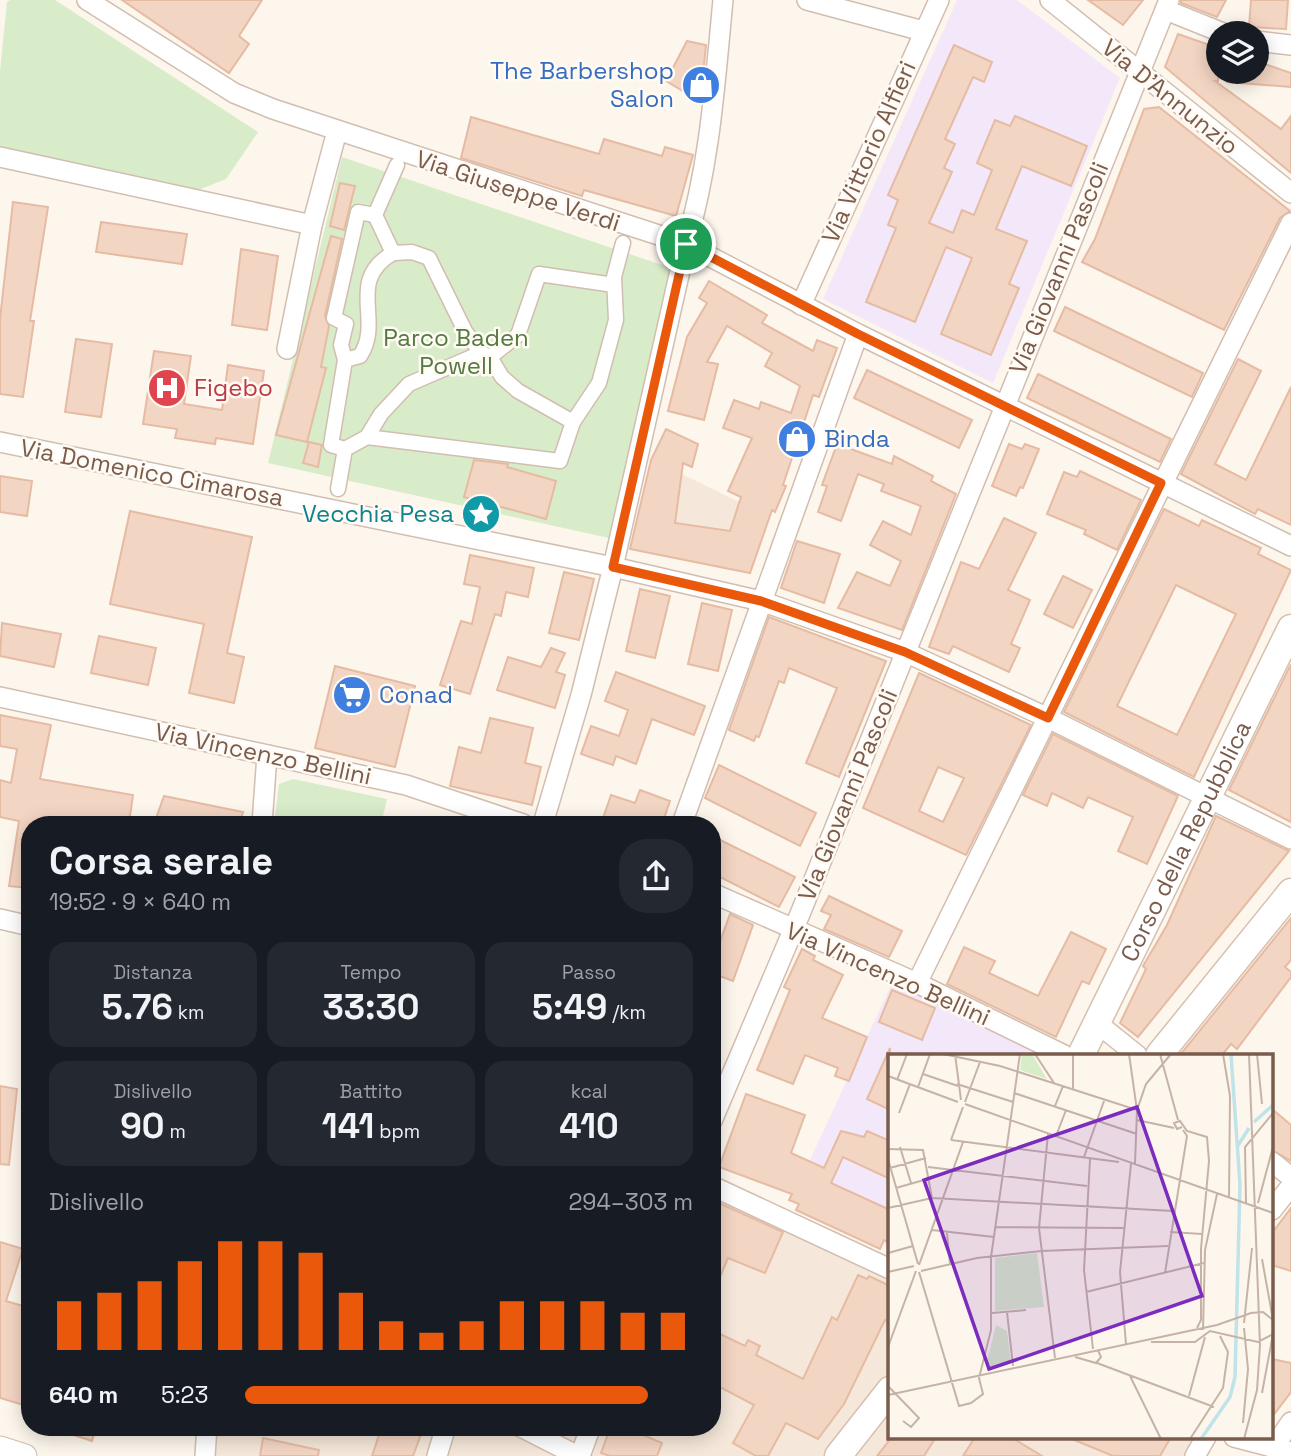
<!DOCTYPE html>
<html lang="it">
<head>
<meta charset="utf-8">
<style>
	:root { --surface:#171b24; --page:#242831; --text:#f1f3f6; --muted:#9ea1a6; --accent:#ea580c }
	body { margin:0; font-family:"Space Grotesk",sans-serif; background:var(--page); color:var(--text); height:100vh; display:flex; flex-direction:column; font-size:26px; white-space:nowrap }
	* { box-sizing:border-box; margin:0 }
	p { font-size:23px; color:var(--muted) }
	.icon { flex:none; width:38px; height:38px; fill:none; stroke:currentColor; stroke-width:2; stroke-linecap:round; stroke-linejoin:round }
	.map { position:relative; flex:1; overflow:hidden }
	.panel { position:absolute; left:21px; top:816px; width:700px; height:620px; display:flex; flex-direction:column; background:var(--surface); border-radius:28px; box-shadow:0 4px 18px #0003 }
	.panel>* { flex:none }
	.controls { position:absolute; left:1206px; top:21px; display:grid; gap:14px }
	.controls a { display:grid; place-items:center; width:63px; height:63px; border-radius:50%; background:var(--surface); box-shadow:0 4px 18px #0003; font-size:35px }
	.pin { position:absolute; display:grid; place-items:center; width:60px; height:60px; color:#fff; margin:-30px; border:4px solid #fff; border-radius:50%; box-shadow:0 2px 7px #0007 }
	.round { display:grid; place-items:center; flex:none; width:74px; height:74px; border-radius:28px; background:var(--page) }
	.summary { display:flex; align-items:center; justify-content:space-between; height:119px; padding:0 28px }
	h1 { font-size:38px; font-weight:800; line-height:52px }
	.figures { display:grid; grid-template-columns:repeat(3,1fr); gap:10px; height:119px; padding:7px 28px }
	.figures div { display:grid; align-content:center; border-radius:18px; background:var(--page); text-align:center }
	.figures b { font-size:35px; font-weight:800 }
	.figures small { font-size:19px; font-weight:400 }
	.figures p { font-size:19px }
	.chart { height:196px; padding:14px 28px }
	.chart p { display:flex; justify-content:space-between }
	.chart svg { width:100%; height:126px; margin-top:7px; stroke:var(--accent); stroke-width:6 }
	ul { padding:0 28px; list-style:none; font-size:23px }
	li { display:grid; grid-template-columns:112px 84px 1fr; align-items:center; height:52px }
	li i { height:18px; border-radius:9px; background:var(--accent) }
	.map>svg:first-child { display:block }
	.residential { fill:#f5e8da }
	.education { fill:#f3e8fa }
	.green { fill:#d8ecc9 }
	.building { fill:#f3d5c3; stroke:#e6bba3; stroke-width:2; fill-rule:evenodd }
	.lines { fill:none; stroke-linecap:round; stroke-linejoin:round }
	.pedestrian-casing { stroke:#d1beb0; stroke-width:17 }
	.minor-casing { stroke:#d1beb0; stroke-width:22 }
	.tertiary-casing { stroke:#d1beb0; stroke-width:25 }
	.secondary-casing { stroke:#d6c0b0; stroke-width:29 }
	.pedestrian { stroke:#fff; stroke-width:14 }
	.minor { stroke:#fff; stroke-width:19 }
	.tertiary { stroke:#fff; stroke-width:23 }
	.secondary { stroke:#fff; stroke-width:26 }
	.route-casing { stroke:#fff; stroke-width:14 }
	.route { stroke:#ea580c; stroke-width:9 }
	.labels { text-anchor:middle; stroke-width:5; stroke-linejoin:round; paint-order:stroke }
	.shop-label { font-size:24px; fill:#366cbe; stroke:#fffaf3; text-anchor:start }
	.street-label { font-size:24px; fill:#7a5c4d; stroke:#fffaf3 }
	.park-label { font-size:24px; fill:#537a41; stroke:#fffaf3 }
	.health-label { font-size:24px; fill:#be3a42; stroke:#fffaf3; text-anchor:start }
	.culture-label { font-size:24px; fill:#0d838f; stroke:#fffaf3; text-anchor:end }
	.inset-river { fill:none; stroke:#bfe3e8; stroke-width:3.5 }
	.inset-road { fill:none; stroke:#c5b3a7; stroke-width:2 }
	.view { fill:#7b2cbf; fill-opacity:0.15; stroke:#7b2cbf; stroke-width:3.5 }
	.inset-edge { fill:none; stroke:#7a5c4d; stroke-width:3.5 }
</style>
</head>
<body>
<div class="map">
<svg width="1291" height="1456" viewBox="0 0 1291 1456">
	<rect width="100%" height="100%" fill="#fdf6ec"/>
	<!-- residential -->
	<g class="residential">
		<polygon points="651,459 770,517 750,573 630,549"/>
		<polygon points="712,1189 890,1275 890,1437 1207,1437 1197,1456 205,1456 208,1426 712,1426"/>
	</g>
	<!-- education -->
	<g class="education">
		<polygon points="957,0 1017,0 1120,78 993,383 823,299"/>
		<polygon points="892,983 1048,1055 890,1055 890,1247 791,1201"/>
	</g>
	<!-- green -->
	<g class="green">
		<polygon points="10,0 55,0 258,132 226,179 198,190 0,148 0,71 7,2"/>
		<polygon points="342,157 671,268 609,538 268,463"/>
		<polygon points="293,779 387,799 381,824 274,824 279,784"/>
	</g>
	<!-- building -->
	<g class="building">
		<polygon points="122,0 262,0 239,36 249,44 229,73"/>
		<polygon points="1088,0 1143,0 1123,25"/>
		<polygon points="1181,0 1226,0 1217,17 1181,3"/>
		<polygon points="1251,0 1288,0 1286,29 1249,27"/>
		<polygon points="1178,34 1218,48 1218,81 1215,81 1281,129 1291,116 1291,173 1165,67"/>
		<polygon points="687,41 706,45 701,96 691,96 666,81"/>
		<polygon points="954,45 992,62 984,82 973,77 945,139 955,144 944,168 952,172 929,223 953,233 962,210 974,215 992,170 977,163 995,120 1010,126 1015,116 1087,146 1071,186 1022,166 996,229 1027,241 1009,284 1019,288 991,355 941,334 972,258 946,247 915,322 866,302 896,228 888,225 898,200 888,195"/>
		<polygon points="1256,61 1291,73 1291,87 1227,82 1228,72 1256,72"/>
		<polygon points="1159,107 1290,211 1280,218 1224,330 1082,262 1095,239 1144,109"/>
		<polygon points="471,117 599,154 604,139 662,156 665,147 693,155 676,216 584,190 582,196 461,158"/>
		<polygon points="340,183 355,186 344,230 330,226"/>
		<polygon points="13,202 48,207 30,321 34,321 23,397 0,394 0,319"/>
		<polygon points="101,222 187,234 182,264 96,252"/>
		<polygon points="331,236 342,239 325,316 329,326 321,367 326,368 307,442 276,435"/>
		<polygon points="241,249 278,256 267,330 232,325"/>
		<polygon points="709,281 767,315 762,323 813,351 817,340 837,348 819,397 813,395 783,485 786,486 775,512 772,510 750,573 630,549 651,460 666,429 698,444 692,467 683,463 675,523 730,531 741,497 728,491 752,438 723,428 734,400 759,409 761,402 791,413 800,386 765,366 772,353 727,326 707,362 718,364 704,420 668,411 687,337 707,303 699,298"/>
		<polygon points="1065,307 1203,373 1192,397 1054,331"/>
		<polygon points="76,339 112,344 101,417 65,412"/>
		<polygon points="154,351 191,356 184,404 222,410 228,365 264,371 253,444 216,438 215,444 175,438 177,429 143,424"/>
		<polygon points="1238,359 1261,371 1215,464 1246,480 1291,387 1291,525 1258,509 1255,514 1181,474"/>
		<polygon points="867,370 972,420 959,448 854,398"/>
		<polygon points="1038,374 1171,439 1160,462 1027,398"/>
		<polygon points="309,442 322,445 318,467 303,463"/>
		<polygon points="837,444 892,464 894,456 933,476 931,481 956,494 902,630 838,608 857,572 890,586 901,561 870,545 883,521 911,535 921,506 881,491 884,484 858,474 841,521 818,512 827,486 822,485"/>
		<polygon points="1009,444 1022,449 1025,444 1039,449 1023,488 1020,487 1016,496 992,486"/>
		<polygon points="474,460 508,464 507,467 556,481 546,519 464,497"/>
		<polygon points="1080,471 1141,500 1117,550 1084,534 1086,530 1047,514 1064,472 1077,477"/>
		<polygon points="0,476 32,481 27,516 0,512"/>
		<path d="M1164 509 1199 526 1202 520 1261 548 1258 554 1291 570 1194 777 1064 712ZM1176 585 1236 614 1177 735 1117 706Z"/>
		<polygon points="130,511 252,537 227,653 244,657 234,703 189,693 204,624 110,604"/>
		<polygon points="1004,518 1036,533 1008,590 1030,600 1011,644 1020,648 1009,672 953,646 949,654 929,647 961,562 979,569"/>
		<polygon points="797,541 840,554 824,603 781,588"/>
		<polygon points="470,555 534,568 528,597 506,592 501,616 495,614 470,694 440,685 461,621 472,624 480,587 464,584"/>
		<polygon points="564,572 594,579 579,640 549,633"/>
		<polygon points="1063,576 1092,590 1073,628 1044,614"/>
		<polygon points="640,589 670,596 655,658 626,651"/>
		<polygon points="702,603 732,610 718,671 688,664"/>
		<polygon points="769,617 886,661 839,777 806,763 837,688 789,668 784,683 779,681 759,737 756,736 754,741 729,730"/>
		<polygon points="2,623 61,634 54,667 0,656"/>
		<polygon points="99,636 156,648 148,685 91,673"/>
		<polygon points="551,648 565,653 556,672 565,675 555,708 497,690 508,657 541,667"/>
		<polygon points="1291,664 1291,822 1229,790"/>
		<polygon points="335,666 415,686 395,767 315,748"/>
		<polygon points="616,672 705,706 694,735 652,719 636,764 616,756 613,765 581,754 591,726 619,736 628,710 605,701"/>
		<path d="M919 673 1031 725 966 855 863 808ZM938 767 964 778 943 822 919 811Z"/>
		<polygon points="0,715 51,725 40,779 133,795 130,816 123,819 123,824 30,824 30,888 9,886 19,821 0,817 0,780 11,783 17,749 0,746"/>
		<polygon points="490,718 533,728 525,763 541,767 532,805 450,786 459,747 481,753"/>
		<polygon points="1053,734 1178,796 1147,864 1118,851 1133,817 1088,797 1083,808 1052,793 1047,806 1023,795"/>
		<polygon points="719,765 816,813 800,846 705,798"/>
		<polygon points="640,790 670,801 662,824 601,824 611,795 635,803"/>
		<polygon points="164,796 243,812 240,824 154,824"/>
		<polygon points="1216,816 1289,851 1138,1037 1120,1023 1146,969 1143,966 1167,925"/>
		<polygon points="712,836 795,877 779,907 712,873"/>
		<polygon points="829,896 902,931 889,957 824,929 831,915 821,911"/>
		<polygon points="730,914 753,925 733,981 712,973 712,964"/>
		<polygon points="1291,918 1291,960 1285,967 1291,972 1291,977 1237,1049 1231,1044 1222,1055 1180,1055"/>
		<polygon points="1071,932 1106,949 1089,984 1082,981 1056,1037 947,984 964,947 995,961 989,973 1038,996"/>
		<polygon points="802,949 815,956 813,960 843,975 822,1018 867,1037 849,1081 835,1076 838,1068 805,1055 793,1084 757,1070 790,990 784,987"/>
		<polygon points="892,990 935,1008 922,1040 879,1022"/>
		<polygon points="890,1048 890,1110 867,1099"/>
		<polygon points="0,1086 17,1089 9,1165 0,1164"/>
		<polygon points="746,1094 805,1115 791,1153 824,1168 841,1131 864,1137 867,1131 890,1141 890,1179 843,1157 831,1183 890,1210 890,1243 884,1240 880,1249 796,1210 799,1204 789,1200 792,1194 719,1167"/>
		<polygon points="1272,1109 1291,1125 1291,1161 1272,1150"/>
		<polygon points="712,1200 783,1232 765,1273 728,1258 712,1296"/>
		<polygon points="1291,1208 1291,1271 1272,1265 1272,1233"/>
		<polygon points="0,1242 23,1249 6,1301 30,1308 30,1407 0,1398"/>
		<polygon points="858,1275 867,1279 869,1276 890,1286 890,1322 885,1320 844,1404 818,1439 786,1423 768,1456 756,1456 733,1443 754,1405 712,1383 712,1330 745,1346 748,1340 760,1346 756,1355 803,1379 832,1317 837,1320"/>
		<polygon points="1272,1359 1291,1363 1291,1392 1272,1417"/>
		<polygon points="55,1426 96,1426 92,1441 55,1429"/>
		<polygon points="382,1426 424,1426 413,1456 372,1456"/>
		<polygon points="611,1426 646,1426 643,1435 662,1443 657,1456 610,1456 601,1453"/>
		<polygon points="892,1437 936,1437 924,1456 877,1456"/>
		<polygon points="975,1437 1011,1437 1042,1456 963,1456"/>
		<polygon points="1067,1437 1171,1437 1160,1456 1113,1456"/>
		<polygon points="263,1438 319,1450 318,1456 260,1456"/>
	</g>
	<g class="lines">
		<defs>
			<g id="pedestrian">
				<polyline points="397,165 375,215 393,253 412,252 429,258 465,331 481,353 490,357 502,377 518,391 573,422 599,383 616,320 614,277 623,243"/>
				<polyline points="490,357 518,335 539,274 614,285"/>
				<polyline points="345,360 341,345 346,324 334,318 358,212 375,215"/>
				<polyline points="367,437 560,461 573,422"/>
				<path d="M345 449 331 445 345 360 360 356C384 320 345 281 393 253"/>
				<polyline points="338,489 345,449 367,437 381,414 409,384 481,353"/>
			</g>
			<g id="minor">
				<polyline points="87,0 234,93 273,109 686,244 858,334 1291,546"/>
				<polyline points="807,0 923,31"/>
				<polyline points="1050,0 1291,193"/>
				<polyline points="1166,10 1223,33"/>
				<polyline points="1256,41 1291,45"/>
				<polyline points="0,157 312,225"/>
				<polyline points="801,305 939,0"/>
				<polyline points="287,349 312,225 337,131"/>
				<polyline points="0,442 613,567 761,601 905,652 1048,718 1291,839"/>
				<polyline points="0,697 406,785 523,824"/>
				<polyline points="262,824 267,755"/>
				<path d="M543 824 581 695 613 567 686 244C710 164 715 83 723 0"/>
				<polyline points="682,824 858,334"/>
				<polyline points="712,893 917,983 1064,1055"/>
				<polyline points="0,919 30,926"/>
				<polyline points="917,983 1291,223"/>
				<polyline points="1097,1023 1137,1055"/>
				<polyline points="712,1121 800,914 1169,0"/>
				<polyline points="1272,1162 1291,1177"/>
				<polyline points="712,1186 890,1269"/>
				<polyline points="1272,1210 1291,1186"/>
				<polyline points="519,1426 578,1456"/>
				<polyline points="1234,1437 1291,1452"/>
				<polyline points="1281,1453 1273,1448 1291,1422"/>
				<polyline points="205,1456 207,1426"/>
				<polyline points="437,1456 446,1426"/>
				<polyline points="580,1456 591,1426"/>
				<polyline points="1195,1456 1206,1437"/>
			</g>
			<polyline id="tertiary" points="0,1448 25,1456"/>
			<g id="secondary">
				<path id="s1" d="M1081 1055 1291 628"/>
				<polyline points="1159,1055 1291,892"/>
				<polyline points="838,1456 890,1390"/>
			</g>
		</defs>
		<!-- pedestrian casing -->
		<use href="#pedestrian" class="pedestrian-casing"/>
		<!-- minor casing -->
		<use href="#minor" class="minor-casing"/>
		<!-- tertiary casing -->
		<use href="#tertiary" class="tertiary-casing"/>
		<!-- secondary casing -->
		<use href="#secondary" class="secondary-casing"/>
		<!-- pedestrian -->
		<use href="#pedestrian" class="pedestrian"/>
		<!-- minor -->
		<use href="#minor" class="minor"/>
		<!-- tertiary -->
		<use href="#tertiary" class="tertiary"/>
		<!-- secondary -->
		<use href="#secondary" class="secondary"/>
	</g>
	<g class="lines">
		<defs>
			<polygon id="route" points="686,244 858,334 1161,483 1048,718 905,652 761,601 613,567"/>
		</defs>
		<!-- route casing -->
		<use href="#route" class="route-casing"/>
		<!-- route -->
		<use href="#route" class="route"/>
	</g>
	<!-- icons -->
	<defs>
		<symbol id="shop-disc" viewBox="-11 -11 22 22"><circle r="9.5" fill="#3f7fe0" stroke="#fffaf3"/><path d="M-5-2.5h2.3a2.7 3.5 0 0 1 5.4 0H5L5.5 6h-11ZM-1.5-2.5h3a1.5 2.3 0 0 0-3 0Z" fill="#fff"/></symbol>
		<symbol id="hospital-disc" viewBox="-11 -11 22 22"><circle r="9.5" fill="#e0444e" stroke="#fffaf3"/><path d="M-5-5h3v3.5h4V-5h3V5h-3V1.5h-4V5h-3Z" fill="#fff"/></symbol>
		<symbol id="sight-disc" viewBox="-11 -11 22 22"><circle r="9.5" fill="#0f9aa8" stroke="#fffaf3"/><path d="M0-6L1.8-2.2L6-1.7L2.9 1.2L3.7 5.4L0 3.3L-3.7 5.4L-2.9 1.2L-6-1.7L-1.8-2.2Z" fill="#fff"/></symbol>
		<symbol id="supermarket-disc" viewBox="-11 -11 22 22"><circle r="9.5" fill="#3f7fe0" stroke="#fffaf3"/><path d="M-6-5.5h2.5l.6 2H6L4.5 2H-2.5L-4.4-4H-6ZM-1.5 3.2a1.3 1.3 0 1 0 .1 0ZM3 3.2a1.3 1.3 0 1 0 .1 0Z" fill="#fff"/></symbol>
	</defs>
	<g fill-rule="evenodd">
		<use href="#shop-disc" x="679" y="63" width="44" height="44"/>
		<use href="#hospital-disc" x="145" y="366" width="44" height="44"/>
		<use href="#shop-disc" x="775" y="417" width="44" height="44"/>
		<use href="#sight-disc" x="459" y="492" width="44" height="44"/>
		<use href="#supermarket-disc" x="330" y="673" width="44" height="44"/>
	</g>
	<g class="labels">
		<!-- shop labels -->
		<g class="shop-label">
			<text x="674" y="79" text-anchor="end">The Barbershop<tspan x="674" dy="28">Salon</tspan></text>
			<text x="824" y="447">Binda</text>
			<text x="379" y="703">Conad</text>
		</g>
		<!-- street labels -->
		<g class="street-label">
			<text transform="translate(1170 97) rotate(39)" y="8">Via D'Annunzio</text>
			<text transform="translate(869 152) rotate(-66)" y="8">Via Vittorio Alfieri</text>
			<text transform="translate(518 191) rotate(18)" y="8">Via Giuseppe Verdi</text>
			<text transform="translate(1059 268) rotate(-68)" y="8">Via Giovanni Pascoli</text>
			<text transform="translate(152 473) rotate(11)" y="8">Via Domenico Cimarosa</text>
			<text transform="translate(263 754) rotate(12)" y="8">Via Vincenzo Bellini</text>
			<text transform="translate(848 795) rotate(-68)" y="8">Via Giovanni Pascoli</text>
			<text dy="8" stroke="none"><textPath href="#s1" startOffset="238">Corso della Repubblica</textPath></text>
			<text transform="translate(888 974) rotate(24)" y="8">Via Vincenzo Bellini</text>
		</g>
		<!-- park labels -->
		<g class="park-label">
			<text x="456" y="346">Parco Baden<tspan x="456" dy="28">Powell</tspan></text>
		</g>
		<!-- health labels -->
		<g class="health-label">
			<text x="194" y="396">Figebo</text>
		</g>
		<!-- culture labels -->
		<g class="culture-label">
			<text x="454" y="522">Vecchia Pesa</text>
		</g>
	</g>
	<!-- overview -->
	<g transform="translate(888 1054)">
		<rect width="385" height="385" fill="#fdf6ec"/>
		<path d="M134 0H144L159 25 132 16ZM149 199 156 253 107 257V204ZM108 271 119 277 123 309 101 314 98 311Z" fill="#d8ecc9"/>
		<path class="inset-river" d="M366 68 385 51M349 93 361 74M313 385 342 343 347 323 352 131 343 0"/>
		<path class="inset-road" d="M55 0 112 12 249 56 258 30 283 0M67 0 73 46M147 0 166 29M185 0V35M241 0 249 56 247 110M272 0 290 66M335 0 342 42 341 144M369 0 374 50M35 20 70 32M0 22 70 48M9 26 19 0M69 30 125 48M30 33 42 0M126 39 249 80M77 48 92 8M77 50 385 159M167 52 175 32M11 59 22 30M249 66 286 74M294 73 289 75 286 69 292 67 299 77 319 83 321 107 313 195V266L309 274M160 80 151 174 167 304M168 82 178 56M63 86 231 108M63 86 75 53M12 93 23 129M0 95 35 96 44 144M196 103 216 47M0 105 30 210M202 105 196 216 205 295M40 113 199 132M2 114 38 104M8 134 43 124M358 149 357 93 385 59M370 149 385 93M0 154 44 144 285 157M107 173 237 174M44 176 106 183M282 178 314 180M59 179 62 210M0 199 25 192M374 205 385 266M31 211 75 88M33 217 89 204 153 197 280 192M0 218 26 212M31 218 71 352 83 349 95 340 91 324 103 276V203L132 0M277 219 299 82 295 76M198 238 316 209M119 258 125 312M104 259 138 256M356 269 364 194M315 276 317 196 329 140M263 288H307L322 277 370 288 385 280M238 290 232 218 243 110M0 293 28 217M187 303 208 309 213 303 210 296M209 309 326 353M242 322 273 385M0 332 31 364 23 373 15 367M374 339 385 280M0 341 329 271 363 259 375 258 385 266M301 342 317 283M355 369 360 315 356 274M302 385 335 334 340 298 332 282M356 385 369 336 372 291 361 0"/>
		<path class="view" d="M249 53 314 242 101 315 36 126Z"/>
		<rect width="385" height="385" class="inset-edge"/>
	</g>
</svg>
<div class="controls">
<a><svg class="icon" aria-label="layers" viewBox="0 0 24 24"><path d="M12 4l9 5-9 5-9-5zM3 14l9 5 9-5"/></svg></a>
</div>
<div class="pin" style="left:686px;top:244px;background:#1e9e55"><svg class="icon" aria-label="arrive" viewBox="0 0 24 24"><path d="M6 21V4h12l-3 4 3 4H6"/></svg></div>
<section class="panel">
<div class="summary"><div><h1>Corsa serale</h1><p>19:52 · 9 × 640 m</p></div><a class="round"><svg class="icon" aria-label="share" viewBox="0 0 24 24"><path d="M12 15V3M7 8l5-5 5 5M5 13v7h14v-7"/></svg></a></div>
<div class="figures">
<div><p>Distanza</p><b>5.76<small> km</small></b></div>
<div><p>Tempo</p><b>33:30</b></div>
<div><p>Passo</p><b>5:49<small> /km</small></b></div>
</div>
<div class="figures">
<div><p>Dislivello</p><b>90<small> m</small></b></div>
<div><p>Battito</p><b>141<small> bpm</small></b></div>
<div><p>kcal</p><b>410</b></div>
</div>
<div class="chart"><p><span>Dislivello</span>294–303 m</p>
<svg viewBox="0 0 160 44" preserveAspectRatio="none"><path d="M5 44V27M15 44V24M25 44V20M35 44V13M45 44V6M55 44V6M65 44V10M75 44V24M85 44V34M95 44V38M105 44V34M115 44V27M125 44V27M135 44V27M145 44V31M155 44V31"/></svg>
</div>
<ul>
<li><b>640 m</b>5:23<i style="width:90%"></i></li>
</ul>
</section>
</div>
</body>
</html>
